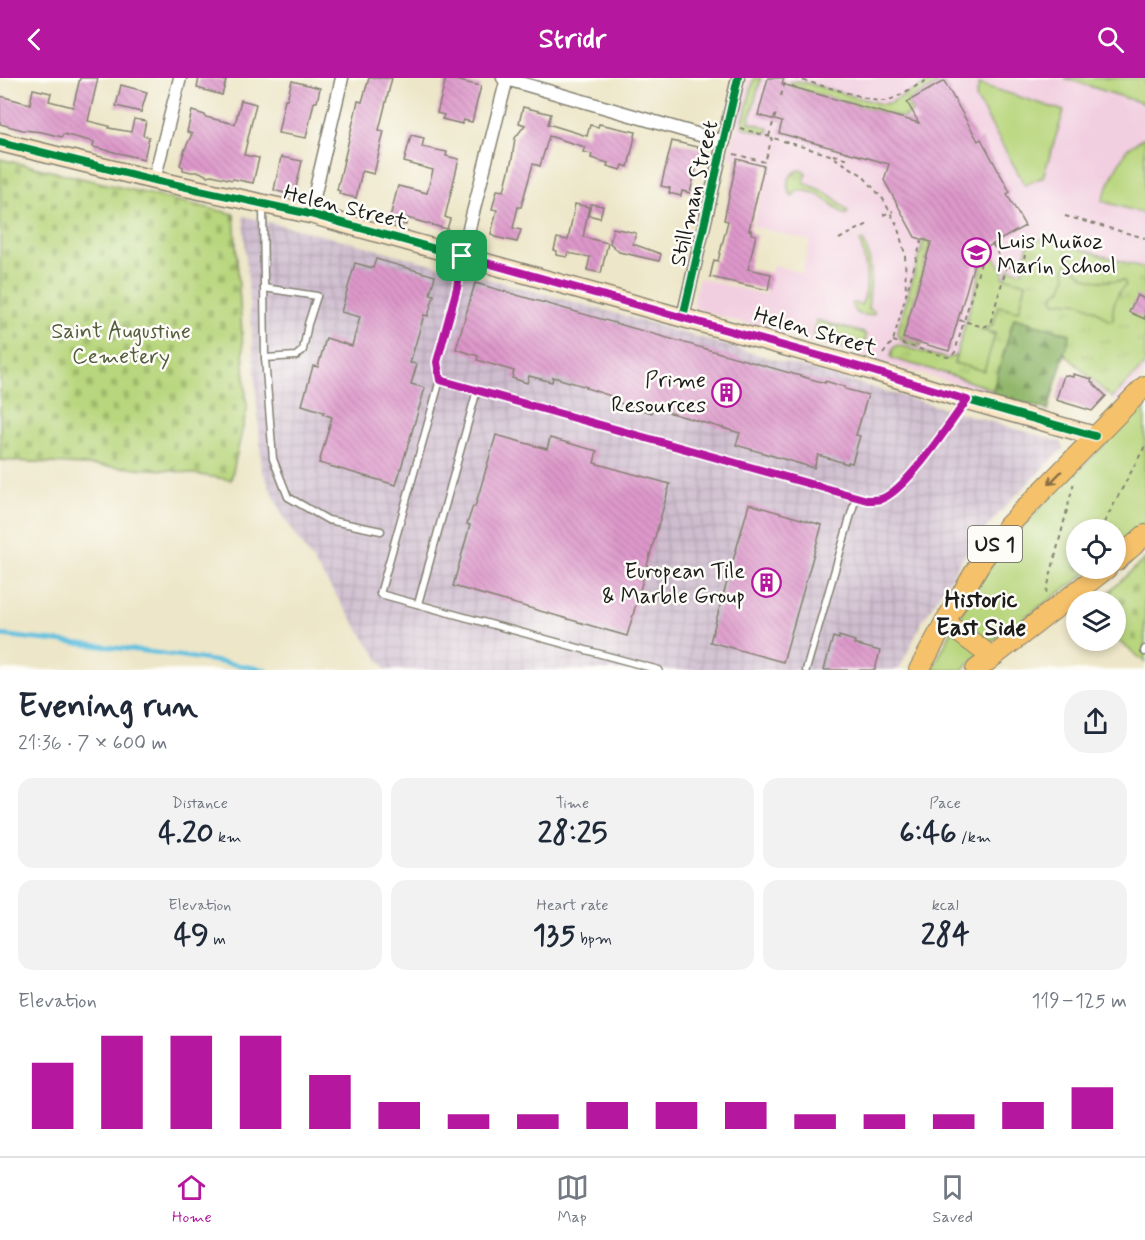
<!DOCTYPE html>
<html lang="en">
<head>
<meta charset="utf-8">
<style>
	:root { --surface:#fff; --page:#f2f2f3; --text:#1f2937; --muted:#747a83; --line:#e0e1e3; --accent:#b5179e }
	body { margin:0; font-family:Mynerve,sans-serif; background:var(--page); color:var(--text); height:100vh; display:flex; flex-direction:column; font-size:22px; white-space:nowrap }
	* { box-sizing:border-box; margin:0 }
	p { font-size:20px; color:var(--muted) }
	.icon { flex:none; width:33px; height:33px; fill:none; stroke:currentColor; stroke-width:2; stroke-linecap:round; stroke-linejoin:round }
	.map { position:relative; height:592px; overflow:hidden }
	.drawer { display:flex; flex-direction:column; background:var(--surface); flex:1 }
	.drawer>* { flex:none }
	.fabs { position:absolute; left:1066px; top:441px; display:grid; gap:12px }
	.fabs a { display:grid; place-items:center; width:60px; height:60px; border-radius:50%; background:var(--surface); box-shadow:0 3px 9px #0003; font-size:30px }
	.pin { position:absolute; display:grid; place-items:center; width:51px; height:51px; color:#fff; margin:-26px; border-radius:12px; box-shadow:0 3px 9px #0006 }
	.round { display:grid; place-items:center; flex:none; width:63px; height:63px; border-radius:24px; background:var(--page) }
	.overview { display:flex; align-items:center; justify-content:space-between; height:102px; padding:0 18px }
	h1 { font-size:33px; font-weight:700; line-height:45px }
	.figures { display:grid; grid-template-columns:repeat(3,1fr); gap:9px; height:102px; padding:6px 18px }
	.figures div { display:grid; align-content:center; border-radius:15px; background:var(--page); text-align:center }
	.figures b { font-size:30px; font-weight:700 }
	.figures small { font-size:16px; font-weight:400 }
	.figures p { font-size:16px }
	.chart { height:168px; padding:12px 18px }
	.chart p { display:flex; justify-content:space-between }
	.chart svg { width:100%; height:108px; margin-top:6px; stroke:var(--accent); stroke-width:6 }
	header { display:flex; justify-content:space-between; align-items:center; height:78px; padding:0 18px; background:var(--accent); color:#fff; font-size:27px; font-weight:700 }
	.dock { display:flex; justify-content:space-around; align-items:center; height:84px; border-top:2px solid var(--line); background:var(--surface); font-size:16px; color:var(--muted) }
	.dock a { display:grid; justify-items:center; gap:3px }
	.dock .current { color:var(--accent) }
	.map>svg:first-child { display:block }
	.built { fill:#f2cfe0 }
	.industrial { fill:url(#industrial-grid) }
	.grass { fill:url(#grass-tufts); stroke:#6a794c; stroke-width:1.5 }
	.forest { fill:url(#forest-firs); stroke:#576a44; stroke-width:1.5 }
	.cemetery { fill:url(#cemetery-stones); stroke:#6a794c; stroke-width:1.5 }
	.park { fill:#b8d67d; stroke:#6a794c; stroke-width:1.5 }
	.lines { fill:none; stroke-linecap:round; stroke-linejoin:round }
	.stream { stroke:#62c1e0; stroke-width:4.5 }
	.building { fill:url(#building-back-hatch) }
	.lane-casing { stroke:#848172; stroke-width:9 }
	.street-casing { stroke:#848172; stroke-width:15 }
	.secondary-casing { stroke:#848172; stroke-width:21 }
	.primary-casing { stroke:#848172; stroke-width:22 }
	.path { stroke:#848172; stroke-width:2; stroke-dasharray:4.5 4.5; stroke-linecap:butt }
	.lane { stroke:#fff; stroke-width:6 }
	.street { stroke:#fff; stroke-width:12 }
	.secondary { stroke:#fbe6c4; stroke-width:18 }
	.primary { stroke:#f5c16b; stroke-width:20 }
	.cycleway-casing { stroke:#fdfcf7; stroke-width:11 }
	.cycleway { stroke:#00873e; stroke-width:8 }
	.oneway { stroke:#886e44 }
	.route-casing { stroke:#fff; stroke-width:12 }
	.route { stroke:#b5179e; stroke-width:8 }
	.labels { text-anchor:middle; stroke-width:5; stroke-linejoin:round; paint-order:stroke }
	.shield { fill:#fdfcf7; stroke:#605f5e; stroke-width:1.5 }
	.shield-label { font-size:21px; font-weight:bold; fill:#1c1c1c }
	.street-label { font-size:22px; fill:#1c1c1c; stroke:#fdfcf7 }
	.poi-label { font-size:22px; fill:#1c1c1c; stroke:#fdfcf7; text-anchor:end }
	.park-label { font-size:22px; fill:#535d3e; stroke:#fdfcf7 }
	.neighbourhood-label { font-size:24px; font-weight:bold; fill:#1c1c1c; stroke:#fdfcf7 }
</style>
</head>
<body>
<header><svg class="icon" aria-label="back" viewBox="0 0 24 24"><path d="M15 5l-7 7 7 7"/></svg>Stridr<svg class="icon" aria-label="search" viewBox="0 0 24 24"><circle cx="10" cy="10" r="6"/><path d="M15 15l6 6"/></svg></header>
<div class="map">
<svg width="1145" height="592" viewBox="0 0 1145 592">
	<defs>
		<pattern id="industrial-grid" width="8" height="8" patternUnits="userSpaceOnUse" patternTransform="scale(1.5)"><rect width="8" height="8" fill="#cfbdcf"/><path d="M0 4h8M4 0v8" fill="none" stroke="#b1a2b1"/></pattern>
		<pattern id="grass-tufts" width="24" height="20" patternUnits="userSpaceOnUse" patternTransform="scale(1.5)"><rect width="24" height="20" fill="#b8d67d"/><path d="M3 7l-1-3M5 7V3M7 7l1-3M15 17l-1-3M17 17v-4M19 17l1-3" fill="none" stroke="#9eb76b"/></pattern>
		<pattern id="forest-firs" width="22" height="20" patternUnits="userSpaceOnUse" patternTransform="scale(1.5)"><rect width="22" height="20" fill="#92b76c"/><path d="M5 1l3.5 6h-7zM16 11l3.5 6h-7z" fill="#769458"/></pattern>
		<pattern id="cemetery-stones" width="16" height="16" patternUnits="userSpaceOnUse" patternTransform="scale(1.5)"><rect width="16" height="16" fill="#b8d67d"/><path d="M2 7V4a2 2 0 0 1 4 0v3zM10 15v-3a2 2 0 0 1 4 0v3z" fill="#9eb76b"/></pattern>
		<pattern id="building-back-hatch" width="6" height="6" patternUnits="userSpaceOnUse" patternTransform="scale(1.5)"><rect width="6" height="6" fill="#dd98ca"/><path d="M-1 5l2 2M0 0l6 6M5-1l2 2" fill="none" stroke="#bd82ad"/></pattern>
	</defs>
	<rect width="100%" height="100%" fill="#fdfcf7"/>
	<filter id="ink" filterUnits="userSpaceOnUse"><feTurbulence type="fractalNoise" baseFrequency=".0167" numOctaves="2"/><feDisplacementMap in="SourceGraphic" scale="12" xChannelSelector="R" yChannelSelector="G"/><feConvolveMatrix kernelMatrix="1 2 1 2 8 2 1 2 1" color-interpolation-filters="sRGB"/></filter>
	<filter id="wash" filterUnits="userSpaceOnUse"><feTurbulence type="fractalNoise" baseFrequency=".008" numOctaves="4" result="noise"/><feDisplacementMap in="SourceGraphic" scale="24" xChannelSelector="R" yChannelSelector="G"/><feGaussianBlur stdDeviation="1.35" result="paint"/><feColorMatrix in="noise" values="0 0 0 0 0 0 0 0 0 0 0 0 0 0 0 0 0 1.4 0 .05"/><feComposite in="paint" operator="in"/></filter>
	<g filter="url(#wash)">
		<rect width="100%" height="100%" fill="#ede6c8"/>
		<!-- built -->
		<polygon class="built" points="748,0 1145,0 1145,296 1117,325 1064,276 1048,332 695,231 693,224 699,200 765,217 773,187 802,195 810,163 753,148 768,90 729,79"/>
		<!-- industrial -->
		<polygon class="industrial" points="243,138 346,163 607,233 1061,364 1063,371 1051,382 1001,433 970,469 923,542 899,592 386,592 284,440 262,392"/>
		<!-- grass -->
		<g class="grass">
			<polygon points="754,0 761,0 749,44 769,50 768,54 766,55 746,50 742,48"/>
			<polygon points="935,1 937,6 907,23 912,34 903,40 792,9 785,10 791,4 799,3 881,26 890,25"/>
			<path d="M797 93C800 92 804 92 806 95L804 105C822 112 836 118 848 134L845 137C832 126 814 109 796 113L793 118 791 117C785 108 787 99 797 93Z"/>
			<path d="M1045 161 1145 190V287L1112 320 1064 275 1070 256 1014 240 993 312 951 297 894 281 891 279 893 270 898 267 901 268 947 281 956 277 954 285 984 292 995 255 983 252C1000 247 992 238 998 228 1001 223 1020 210 1026 205L1006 200 1009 190 1022 194 1027 169 1033 164 1038 162Z"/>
			<path d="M863 162C874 185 871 204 868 230L874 233V236C865 239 853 237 852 226L854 225 861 227C871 211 865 180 860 163Z"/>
			<path d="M924 162 931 164 903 260 921 265 920 269C911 266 899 265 897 255Z"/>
			<polygon points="816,242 864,255 866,257 865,267 860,265 859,268 850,272 813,258"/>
		</g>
		<!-- forest -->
		<polygon class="forest" points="1014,240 1070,256 1048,332 992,316"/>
		<!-- cemetery -->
		<g class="cemetery">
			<polygon points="0,81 234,136 247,331 231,402 168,392 0,382"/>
			<polygon points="1145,481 1145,584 1116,561 1116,524 1098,524"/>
		</g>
		<!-- park -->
		<g class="park">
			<polygon points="1064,0 1145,0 1145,26"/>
			<polygon points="979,6 1064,33 1043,99 1025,107 976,20"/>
			<polygon points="1145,59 1145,136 1102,123 1114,94 1127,71"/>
			<path d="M989 170 1001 189 1004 191 1003 199 1026 205 1019 233 998 228C995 239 995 249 982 252L995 257 984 293 954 285 987 171Z"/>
			<path d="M1067 185H1071C1086 207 1101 203 1124 203L1126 207C1115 216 1112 228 1113 242L1109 243C1090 226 1080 222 1055 224L1053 219 1056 214 1061 212 1066 198 1065 193Z"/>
			<polygon points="1145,327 1145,444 1116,470 1116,452 1077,452 1077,490 1093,491 998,558 962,592 932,592 964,529 996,480 1042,428"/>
		</g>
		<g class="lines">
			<!-- stream -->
			<path class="stream" d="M0 557C89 567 178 575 266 592"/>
		</g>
		<g id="blocks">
			<!-- building -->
			<g class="building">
				<polygon points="80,0 98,0 88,43 109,48 109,50 131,54 134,41 146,43 143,57 149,59 144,81 93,69 94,64 63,56 62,59 42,54 23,52 0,46 0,18 30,26 33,11 51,15 49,23 73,29"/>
				<polygon points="199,0 213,0 226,3 222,17 197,10"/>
				<polygon points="369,0 392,0 379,52 384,53 374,96 362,93 356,120 339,116 340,113 337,112 358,23 362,24"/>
				<polygon points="446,0 481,8 472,44 463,42 462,46 442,41 444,37 437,35"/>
				<polygon points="768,0 784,0 782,6 919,45 907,24 944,3 978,63 981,61 1010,114 1007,116 1025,148 977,175 949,273 903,260 931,164 915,159 884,102 889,86 779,55 782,44 758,37"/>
				<polygon points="292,3 320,10 317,24 314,24 306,60 278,55 285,21 287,21"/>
				<polygon points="121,7 147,14 141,34 116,28"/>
				<polygon points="241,22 256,26 244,77 259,80 253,105 233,101 232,102 212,97 207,98 200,94 191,94 183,92 183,89 180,87 185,71 192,56 187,54 192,33 205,37 205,39 235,46"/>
				<polygon points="523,29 551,36 548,46 587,58 590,47 598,49 599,46 636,54 628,89 623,87 621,92 607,88 608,85 591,80 592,76 583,74 585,69 549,58 540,88 533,86 521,129 518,129 513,150 521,152 517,164 495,159 491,156 497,132 492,131 497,112 504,113 512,81 515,60 525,47 519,45"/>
				<polygon points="411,57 424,60 422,69 447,74 446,78 459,81 445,139 450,141 447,151 407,140 406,147 389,143 398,108 427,115 433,92 404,84"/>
				<polygon points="672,63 701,70 690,115 682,113 681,118 669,115 670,110 661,108"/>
				<polygon points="281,79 302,83 294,118 274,112"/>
				<polygon points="737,81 764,88 749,152 751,152 751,156 756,157 748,191 771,196 768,212 710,199 714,182 718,183 728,143 724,142"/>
				<polygon points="575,126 589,129 583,159 608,165 601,195 587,192 590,179 568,175 567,179 556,177 557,173 554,172 557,160 568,162"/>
				<polygon points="591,126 603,128 600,140 588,137"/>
				<polygon points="613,150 636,155 633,166 661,176 659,183 619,174 610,165"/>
				<polygon points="376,181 435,198 430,216 434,217 428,238 424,237 410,285 417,286 411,306 425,310 396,407 319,385 332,339 323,336 324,334 302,327 313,288 318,289 326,260 352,268 360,239 341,234 355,185 373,190"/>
				<polygon points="475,205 825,305 825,303 845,309 845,311 868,317 856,357 860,358 852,385 848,384 848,386 818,377 814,390 736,367 740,355 653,330 652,335 613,323 614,319 586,310 587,309 553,299 552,304 529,298 527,305 512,300 514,293 477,282 478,278 456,271"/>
				<polygon points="1137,217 1145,221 1145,241 1129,234"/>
				<polygon points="1073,296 1092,301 1091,303 1106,318 1092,333 1056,322 1064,297 1073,299"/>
				<polygon points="496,357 547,371 550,360 597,373 594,385 670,406 627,558 453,508 470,447 467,446 473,428 475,429"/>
				<polygon points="749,426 822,447 783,584 710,564"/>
				<polygon points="839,558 855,563 854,566 880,573 875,592 824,592 833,559 839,561"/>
			</g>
		</g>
	</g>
	<g filter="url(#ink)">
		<use href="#blocks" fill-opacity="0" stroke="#848172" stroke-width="1.5"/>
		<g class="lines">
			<defs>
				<g id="lane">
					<polyline points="263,129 265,280 273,381 288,419 328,442 381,453"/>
					<polyline points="462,182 457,210 437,284 440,302 380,516 659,592"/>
					<polyline points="264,210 317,218 308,246 303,272 296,278 265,280"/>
					<path d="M440 302 866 422C871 422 876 422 881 420 907 412 947 348 965 325"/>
					<polyline points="418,526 477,312"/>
					<polyline points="1145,571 1144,573 1145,574"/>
					<polyline points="806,592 856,419"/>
				</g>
				<g id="street">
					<polyline points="503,0 724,64"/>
					<polyline points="154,102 180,0"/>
					<polyline points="310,136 342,0"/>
					<polyline points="462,178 507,0"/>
					<polyline points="683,239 738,0"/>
				</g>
				<polyline id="secondary" points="0,64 154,102 310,136 863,290 967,322 1095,358"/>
				<g id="primary">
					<polyline points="1116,483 1145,457"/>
					<polyline points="945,544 992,579"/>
					<polyline points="919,592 945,544 982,482 1008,448 1145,308"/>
					<polyline points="976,592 1107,490"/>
				</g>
			</defs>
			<!-- lane casing -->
			<use href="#lane" class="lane-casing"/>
			<!-- street casing -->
			<use href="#street" class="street-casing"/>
			<!-- secondary casing -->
			<use href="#secondary" class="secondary-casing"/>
			<!-- primary casing -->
			<use href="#primary" class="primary-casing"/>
			<!-- path -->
			<g class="path">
				<path d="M794 0 877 23C891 24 898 18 909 12 916 8 924 4 931 0"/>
				<polyline points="781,18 786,0"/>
				<polyline points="740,50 830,77 862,97 883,121 897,147 905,176 906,216"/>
				<polyline points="769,58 777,32"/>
				<polyline points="734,76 765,84 772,60"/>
				<polyline points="833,77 848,81"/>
				<polyline points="883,137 893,133"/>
				<polyline points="1065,138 1145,160"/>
				<polyline points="839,161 868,146"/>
				<polyline points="1007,188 990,246 983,249 964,243 985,171 993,167 1004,187 1021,192 1025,177"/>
				<polyline points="893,263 947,279 952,278 955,274 964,243 958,242"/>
				<polyline points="883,276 893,263 922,161"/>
				<polyline points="1100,452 1145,368"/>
				<polyline points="1046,515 1074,404"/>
			</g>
			<!-- lane -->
			<use href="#lane" class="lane"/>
			<!-- street -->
			<use href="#street" class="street"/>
			<!-- secondary -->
			<use href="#secondary" class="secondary"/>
			<!-- primary -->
			<use href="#primary" class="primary"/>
			<defs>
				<g id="cycleway">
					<polyline points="0,64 154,102 310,136 863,290 967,322 1095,358"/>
					<polyline points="683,239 738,0"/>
				</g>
			</defs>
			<!-- cycleway casing -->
			<use href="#cycleway" class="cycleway-casing"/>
			<!-- cycleway -->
			<use href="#cycleway" class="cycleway"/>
		</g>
		<!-- one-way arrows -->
		<defs><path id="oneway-shaft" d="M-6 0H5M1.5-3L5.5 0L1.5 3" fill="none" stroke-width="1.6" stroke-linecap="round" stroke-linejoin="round" transform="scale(1.5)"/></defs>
		<use class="oneway" href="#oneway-shaft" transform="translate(1055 400) rotate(134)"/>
	</g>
	<g class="lines" filter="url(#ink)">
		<defs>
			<path id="route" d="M462 178 863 290 967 322C949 346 907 412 881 421 876 422 871 422 867 422L440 302 437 284 457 210Z"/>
		</defs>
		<!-- route casing -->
		<use href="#route" class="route-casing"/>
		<!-- route -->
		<use href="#route" class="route"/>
	</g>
	<!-- icons -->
	<defs>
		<symbol id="school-ring" viewBox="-11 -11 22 22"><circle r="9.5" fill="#fdfcf7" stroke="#b5179e" stroke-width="1.5"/><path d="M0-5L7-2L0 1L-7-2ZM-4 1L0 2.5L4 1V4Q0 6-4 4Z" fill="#b5179e"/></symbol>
		<symbol id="building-ring" viewBox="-11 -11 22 22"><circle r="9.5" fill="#fdfcf7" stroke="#b5179e" stroke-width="1.5"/><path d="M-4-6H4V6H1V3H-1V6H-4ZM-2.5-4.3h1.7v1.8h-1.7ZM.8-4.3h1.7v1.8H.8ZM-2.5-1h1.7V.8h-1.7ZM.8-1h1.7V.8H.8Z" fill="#b5179e"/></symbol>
	</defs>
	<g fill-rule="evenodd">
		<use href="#school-ring" x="960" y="158" width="33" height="33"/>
		<use href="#building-ring" x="710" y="298" width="33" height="33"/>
		<use href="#building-ring" x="750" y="488" width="33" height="33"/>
	</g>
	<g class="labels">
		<!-- shield labels -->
		<rect class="shield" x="968" y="448" width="54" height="36" rx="4.5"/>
		<g class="shield-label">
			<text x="995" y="473">US 1</text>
		</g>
		<!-- street labels -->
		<g class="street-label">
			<text transform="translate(693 115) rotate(-77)" y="8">Stillman Street</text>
			<text transform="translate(346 128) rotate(14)" y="8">Helen Street</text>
			<text transform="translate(816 252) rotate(16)" y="8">Helen Street</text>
		</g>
		<!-- poi labels -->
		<g class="poi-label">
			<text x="997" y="170" text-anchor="start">Luis Muñoz<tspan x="997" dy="25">Marín School</tspan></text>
			<text x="706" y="309">Prime<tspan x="706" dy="25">Resources</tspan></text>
			<text x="745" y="500">European Tile<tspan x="745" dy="25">&amp; Marble Group</tspan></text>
		</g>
		<!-- park labels -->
		<g class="park-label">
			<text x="121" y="260">Saint Augustine<tspan x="121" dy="25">Cemetery</tspan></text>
		</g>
		<!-- neighbourhood labels -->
		<g class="neighbourhood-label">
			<text x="981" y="529">Historic<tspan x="981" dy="28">East Side</tspan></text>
		</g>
	</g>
</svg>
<div class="fabs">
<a><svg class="icon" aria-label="locate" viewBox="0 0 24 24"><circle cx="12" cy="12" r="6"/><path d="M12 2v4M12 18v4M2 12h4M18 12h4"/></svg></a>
<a><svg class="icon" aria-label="layers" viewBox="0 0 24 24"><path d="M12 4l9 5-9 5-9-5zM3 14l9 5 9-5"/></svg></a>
</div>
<div class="pin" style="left:462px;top:178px;background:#1e9e55"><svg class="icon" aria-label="arrive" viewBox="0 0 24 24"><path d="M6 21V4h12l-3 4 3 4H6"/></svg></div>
</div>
<section class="drawer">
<div class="overview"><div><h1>Evening run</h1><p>21:36 · 7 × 600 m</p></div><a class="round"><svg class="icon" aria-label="share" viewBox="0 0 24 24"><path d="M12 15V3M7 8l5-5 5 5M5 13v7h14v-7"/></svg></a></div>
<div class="figures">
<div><p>Distance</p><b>4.20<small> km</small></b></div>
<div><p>Time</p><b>28:25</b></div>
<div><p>Pace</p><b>6:46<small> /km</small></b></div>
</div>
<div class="figures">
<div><p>Elevation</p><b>49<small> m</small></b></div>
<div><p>Heart rate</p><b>135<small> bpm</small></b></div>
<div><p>kcal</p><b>284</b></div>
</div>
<div class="chart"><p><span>Elevation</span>119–125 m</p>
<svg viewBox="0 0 160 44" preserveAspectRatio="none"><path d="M5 44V17M15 44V6M25 44V6M35 44V6M45 44V22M55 44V33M65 44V38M75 44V38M85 44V33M95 44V33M105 44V33M115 44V38M125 44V38M135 44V38M145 44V33M155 44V27"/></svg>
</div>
</section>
<nav class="dock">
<a class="current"><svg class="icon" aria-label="home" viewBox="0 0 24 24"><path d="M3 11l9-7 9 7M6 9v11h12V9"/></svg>Home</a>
<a><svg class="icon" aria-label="map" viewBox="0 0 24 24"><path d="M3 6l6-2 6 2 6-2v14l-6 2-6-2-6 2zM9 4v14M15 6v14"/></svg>Map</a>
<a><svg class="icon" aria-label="saved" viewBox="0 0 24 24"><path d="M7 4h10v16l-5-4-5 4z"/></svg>Saved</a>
</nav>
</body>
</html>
